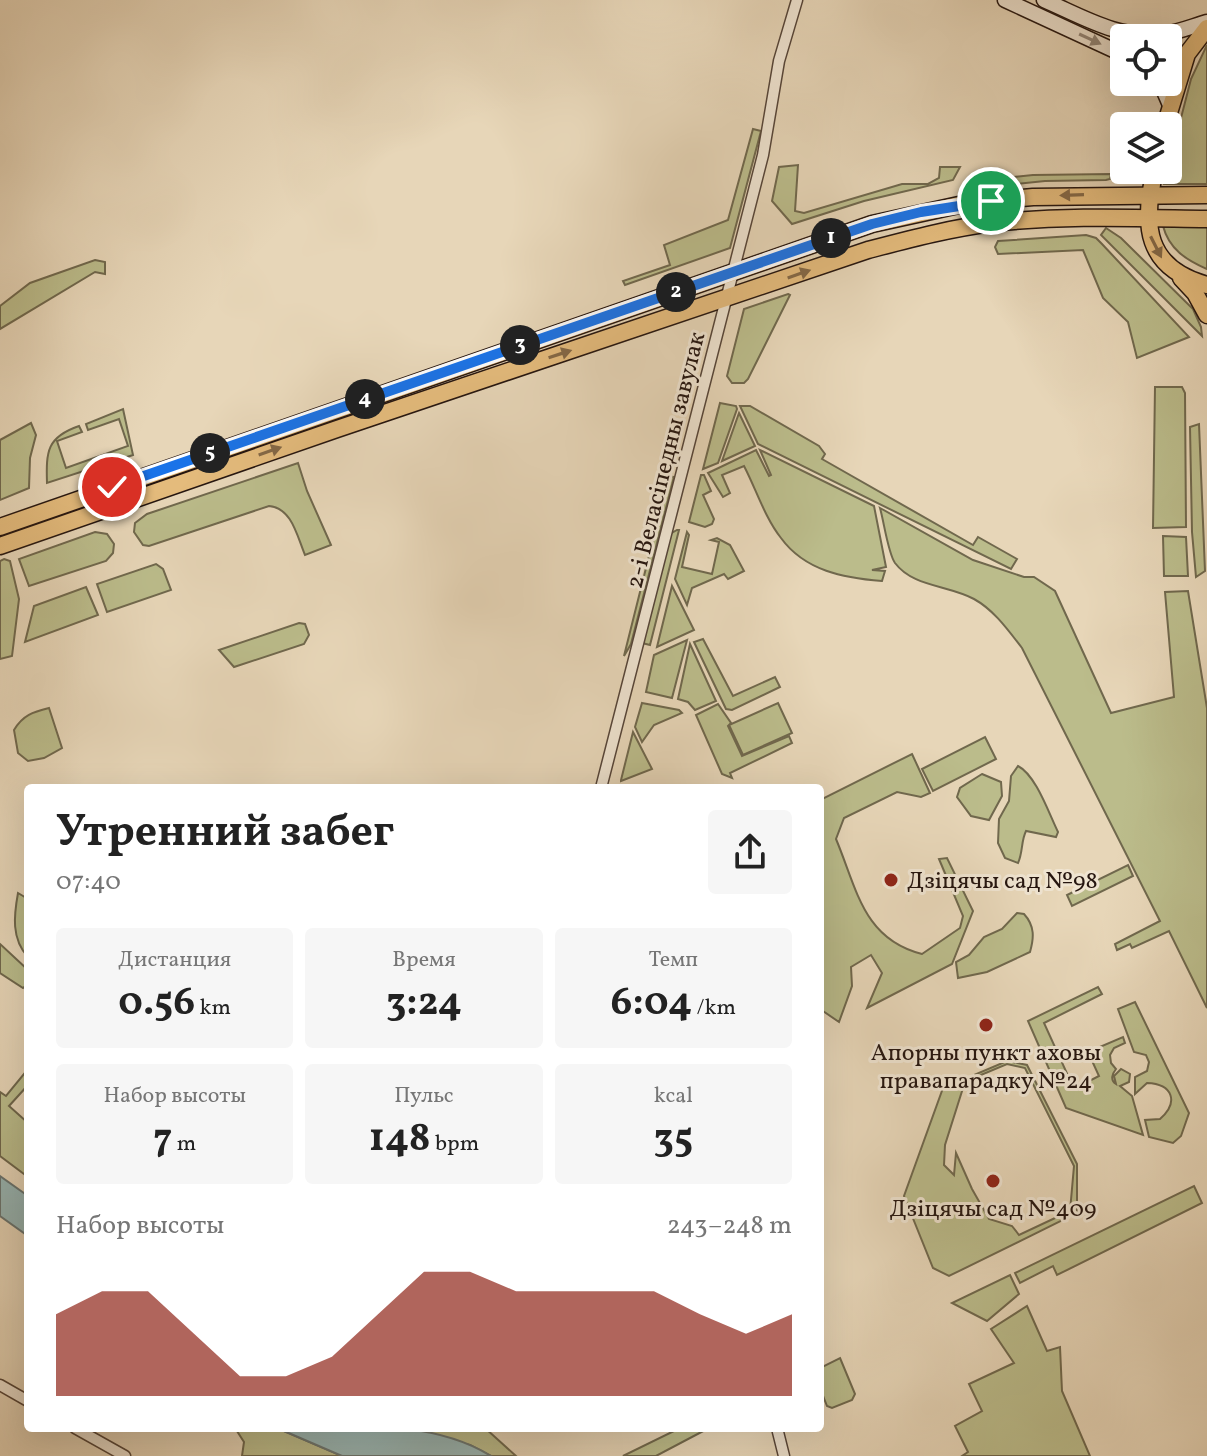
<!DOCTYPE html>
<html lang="ru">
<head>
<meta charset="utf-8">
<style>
	:root { --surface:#fff; --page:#f6f6f6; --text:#222; --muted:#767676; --accent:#8f2418 }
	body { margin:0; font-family:Vollkorn,serif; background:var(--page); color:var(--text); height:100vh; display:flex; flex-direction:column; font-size:30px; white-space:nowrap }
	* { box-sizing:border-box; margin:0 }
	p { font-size:26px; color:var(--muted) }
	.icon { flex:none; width:44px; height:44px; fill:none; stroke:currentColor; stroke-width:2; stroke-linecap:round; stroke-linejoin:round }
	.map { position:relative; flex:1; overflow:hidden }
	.side { position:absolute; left:24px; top:784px; width:800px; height:648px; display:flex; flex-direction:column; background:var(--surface); border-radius:8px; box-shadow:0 8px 32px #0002 }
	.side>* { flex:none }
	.buttons { position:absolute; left:1110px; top:24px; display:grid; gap:16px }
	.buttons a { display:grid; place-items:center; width:72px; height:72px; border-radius:8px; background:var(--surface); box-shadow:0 8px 32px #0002; font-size:40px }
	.pin { position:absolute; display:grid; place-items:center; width:68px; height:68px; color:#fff; margin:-34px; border:4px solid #fff; border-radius:50%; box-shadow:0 2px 8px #0007 }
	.km { position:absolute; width:40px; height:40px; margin:-20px; border-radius:50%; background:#222; color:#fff; font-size:22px; line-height:40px; text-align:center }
	.round { display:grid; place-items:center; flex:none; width:84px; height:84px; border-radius:8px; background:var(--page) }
	.summary { display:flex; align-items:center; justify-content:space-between; height:136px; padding:0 32px }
	h1 { font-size:44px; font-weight:700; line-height:60px }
	.metrics { display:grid; grid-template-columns:repeat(3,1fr); gap:12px; height:136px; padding:8px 32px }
	.metrics div { display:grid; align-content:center; border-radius:8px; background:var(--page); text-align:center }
	.metrics b { font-size:40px; font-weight:700 }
	.metrics small { font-size:22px; font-weight:400 }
	.metrics p { font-size:22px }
	.chart { height:224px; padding:16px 32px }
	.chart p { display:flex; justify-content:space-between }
	.chart svg { width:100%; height:144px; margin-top:8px; fill:var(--accent); opacity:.7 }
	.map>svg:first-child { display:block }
	.green { fill:#bbbc8b; stroke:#70684d; stroke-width:2 }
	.water { fill:#98b7b6; stroke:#6a7673; stroke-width:2 }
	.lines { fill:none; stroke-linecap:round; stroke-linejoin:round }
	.minor-casing { stroke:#564539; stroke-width:13 }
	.secondary-casing { stroke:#25150f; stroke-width:17 }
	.primary-casing { stroke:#25150f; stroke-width:19 }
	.minor { stroke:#efe4d1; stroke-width:10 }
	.secondary { stroke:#efe4d1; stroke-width:14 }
	.primary { stroke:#e4bb7c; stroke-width:16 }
	.oneway { fill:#94877a }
	.oneway2 { fill:#846846 }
	.route-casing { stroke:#fff; stroke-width:16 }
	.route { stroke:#1a73e8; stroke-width:10 }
	.poi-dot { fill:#8f2418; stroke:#efe4d1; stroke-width:3 }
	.labels { text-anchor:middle; stroke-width:6; stroke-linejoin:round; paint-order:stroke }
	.street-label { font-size:24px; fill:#25150f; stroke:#efe4d1 }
	.poi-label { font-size:24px; fill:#25150f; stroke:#efe4d1 }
</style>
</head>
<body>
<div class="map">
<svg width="1207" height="1456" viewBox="0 0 1207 1456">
	<rect width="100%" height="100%" fill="#e7d6b8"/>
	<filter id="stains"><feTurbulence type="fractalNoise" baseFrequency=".0025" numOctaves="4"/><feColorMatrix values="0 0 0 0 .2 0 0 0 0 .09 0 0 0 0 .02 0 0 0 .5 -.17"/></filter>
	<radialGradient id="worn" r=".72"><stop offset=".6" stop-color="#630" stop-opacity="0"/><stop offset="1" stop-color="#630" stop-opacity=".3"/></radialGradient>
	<!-- green -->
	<g class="green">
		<polygon points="1207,45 1207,184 1164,184 1191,79"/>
		<polygon points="753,129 761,131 730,248 625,285 623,281 670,265 664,245 728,220"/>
		<polygon points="798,165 795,211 804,213 902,184 928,184 939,178 940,167 960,167 953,180 864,201 792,224 772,201 779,167"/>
		<polygon points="1111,174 1110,179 1106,180 1045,181 996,186 987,184 985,180 1033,175"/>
		<path d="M1163 226 1207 227V269C1186 260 1169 249 1163 226Z"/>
		<polygon points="1106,228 1121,238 1193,309 1201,327 1202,336 1101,235"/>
		<polygon points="1086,235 1096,238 1102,244 1189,337 1137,358 1128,322 1103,298 1083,250 998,254 995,247 998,241"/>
		<polygon points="95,260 105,262 105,274 95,272 0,329 0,306 30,283"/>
		<polygon points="788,294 790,295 748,379 744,383 732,383 727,376 744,309"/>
		<polygon points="1155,387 1182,387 1185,393 1186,527 1153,528"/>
		<polygon points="720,403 736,406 737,409 718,463 703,469"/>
		<polygon points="740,406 750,406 819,446 825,454 822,459 973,545 978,537 1017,559 1011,569 758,444"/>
		<path d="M123 409 133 455 47 483C46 451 47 437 79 426L82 432 57 441 66 468 128 446 119 419 88 430 86 424Z"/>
		<polygon points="739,413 755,446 722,461"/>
		<polygon points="31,423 36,435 30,458 29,488 0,500 0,440"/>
		<polygon points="1199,424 1205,571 1196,577 1192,532 1190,427"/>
		<path d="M756 450 769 476 771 475 760 450 874 506 886 567 872 570 885 571 882 581C844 578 805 571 781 538 765 518 756 489 744 466L722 475 730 493 723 497 708 473Z"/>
		<path d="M298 463 307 491 331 545 305 555C297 536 292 508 269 506L149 546 143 545 134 532 135 523 147 514Z"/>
		<polygon points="701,475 704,475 711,491 703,495 714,519 712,524 705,527 689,522"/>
		<polygon points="669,476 674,477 631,644 624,656"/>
		<path d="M880 508 973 560 1024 577H1034L1055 591 1111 713 1174 697 1165 592 1188 591 1207 708V1008L1169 931 1132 948 1130 944 1117 950 1115 944 1160 921 1022 648C1008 630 994 610 974 599 948 585 913 587 895 563 888 553 884 522 880 508Z"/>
		<polygon points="677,530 679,530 650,645 642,643 670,534"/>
		<polygon points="95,532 107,534 114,544 113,553 106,561 29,586 19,559"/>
		<polygon points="687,532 689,535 682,567 712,574 719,542 711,540 717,538 730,545 744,571 728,579 724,574 692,588 687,605 675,579"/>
		<polygon points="1163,536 1186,537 1188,576 1164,576"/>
		<polygon points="4,559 10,561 19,599 12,656 0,659 0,561"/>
		<polygon points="156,564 163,569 171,590 107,612 97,584"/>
		<polygon points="672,586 694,630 657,647"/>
		<polygon points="86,587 98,615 25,642 34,606"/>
		<polygon points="299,623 305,624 309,635 304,644 234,667 219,650"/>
		<polygon points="703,639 733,696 775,677 780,687 732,710 726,709 694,642"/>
		<polygon points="687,640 672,698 646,692 654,655"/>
		<polygon points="690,644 716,701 695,710 688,702 678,699"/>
		<polygon points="642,703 679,710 682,713 654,725 642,742 635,727"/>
		<polygon points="778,703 792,733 743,755 729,725"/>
		<polygon points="718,704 731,723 728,726 742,756 789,736 792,743 730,773 732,778 722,774 696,715"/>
		<path d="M49 708 62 748 44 758 28 761 18 753 14 730C23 715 33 712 49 708Z"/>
		<polygon points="633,732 652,769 621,781 621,780"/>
		<polygon points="985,737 996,759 933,791 922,769"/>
		<path d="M912 754 930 793 921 797 897 792 844 818 836 839C857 889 863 939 922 954L960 928 963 916 939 859 947 858 973 911 952 964 867 1008 882 973 871 955 851 967 852 986 839 1022 820 1009V800Z"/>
		<path d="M1018 766C1036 775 1049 814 1058 832L1056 837 1026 831C1021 841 1023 852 1018 863L1005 858 998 843 999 819 1009 801 1011 776Z"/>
		<polygon points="982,774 1001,782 1002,796 989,820 971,816 957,797 960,788"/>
		<polygon points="1128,865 1133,876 1072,906 1067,895"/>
		<path d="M18 893 28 899V957C11 939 14 915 18 893Z"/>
		<path d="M1017 913 1024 914C1035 926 1034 938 1030 952L987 972 958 978 956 962 969 955 984 937 1002 929Z"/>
		<polygon points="0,944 28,970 28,984 23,988 0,973"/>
		<path d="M1098 987 1102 994 1044 1023 1074 1089 1099 1076 1088 1052 1123 1037 1125 1043 1114 1048 1110 1055 1111 1063 1116 1069C1112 1074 1110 1080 1116 1084L1114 1076 1121 1069 1130 1074 1129 1082 1120 1086 1132 1096 1143 1135 1066 1108 1028 1021Z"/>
		<path d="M1135 1002 1189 1113 1181 1136 1173 1143 1149 1137 1145 1120 1160 1119C1179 1102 1173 1084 1147 1083L1135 1094V1077L1147 1071 1149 1062 1146 1055 1134 1052 1118 1009Z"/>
		<polygon points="1007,1061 1027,1065 1077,1164 1077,1213 949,1276 933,1268 904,1196 943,1088 963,1088 945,1145 944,1165 954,1175 956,1153 972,1189 989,1219 1012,1226 1019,1235 1070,1211 1074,1166 1025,1068 1007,1064 957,1085 962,1080"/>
		<polygon points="28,1069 28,1085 9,1106 28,1123 28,1177 0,1156 0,1092 6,1096"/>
		<polygon points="1194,1186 1202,1203 1057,1275 1053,1266 1020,1283 1015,1273"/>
		<polygon points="1010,1275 1019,1294 987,1321 952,1303"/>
		<polygon points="1027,1306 1047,1351 1060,1347 1062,1391 1090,1456 962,1456 968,1452 955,1426 982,1411 969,1384 1014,1363 991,1329"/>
		<polygon points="840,1358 855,1394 852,1400 832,1408 827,1406 820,1388 820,1368"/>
		<polygon points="235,1428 277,1428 342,1456 242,1456 244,1442"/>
		<polygon points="400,1428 485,1428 516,1456 491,1456 470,1445"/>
		<polygon points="680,1428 709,1428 656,1456 623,1456"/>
	</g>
	<!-- water -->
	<g class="water">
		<polygon points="0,1176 28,1196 28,1236 0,1216"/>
		<path d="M277 1428C348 1428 428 1417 491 1456H342Z"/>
	</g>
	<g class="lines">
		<defs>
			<g id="minor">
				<polyline points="601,788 763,155 779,61 797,0"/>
				<polyline points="0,1385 28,1401"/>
				<polyline points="75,1428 125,1456"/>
				<polyline points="777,1428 784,1456"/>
			</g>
			<g id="secondary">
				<polyline points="1005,0 1124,55"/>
				<path d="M1044 0C1083 17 1120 40 1164 34 1179 32 1193 26 1207 22"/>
				<polyline points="1160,82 1170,105"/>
			</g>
			<g id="primary">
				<polyline points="1165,126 1187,54 1207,28"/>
				<path d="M1155 170C1142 225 1145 268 1207 285"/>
				<polyline points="1181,278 1195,293 1207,315"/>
				<polyline points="0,527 872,224 968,203 1033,197 1207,195"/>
				<path d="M0 546 337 429 868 250C910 239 951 228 993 223 1064 215 1136 218 1207 219"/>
			</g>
		</defs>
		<!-- minor casing -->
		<use href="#minor" class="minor-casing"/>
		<!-- secondary casing -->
		<use href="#secondary" class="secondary-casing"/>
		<!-- primary casing -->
		<use href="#primary" class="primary-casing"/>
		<!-- minor -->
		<use href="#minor" class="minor"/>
		<!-- secondary -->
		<use href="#secondary" class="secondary"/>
		<!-- primary -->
		<use href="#primary" class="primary"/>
	</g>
	<!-- one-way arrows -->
	<defs><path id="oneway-solid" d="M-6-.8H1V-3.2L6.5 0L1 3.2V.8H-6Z" transform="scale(2)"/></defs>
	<use class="oneway" href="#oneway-solid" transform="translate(1090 39) rotate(25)"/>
	<g class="oneway2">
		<use href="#oneway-solid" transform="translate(1072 195) rotate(178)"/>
		<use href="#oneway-solid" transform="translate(1156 247) rotate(63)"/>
		<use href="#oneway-solid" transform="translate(799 274) rotate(-19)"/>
		<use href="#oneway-solid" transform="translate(560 354) rotate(-18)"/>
		<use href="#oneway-solid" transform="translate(270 451) rotate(-19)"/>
	</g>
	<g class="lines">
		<defs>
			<polyline id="route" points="112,487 872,224 921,212 991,201"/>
		</defs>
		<!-- route casing -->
		<use href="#route" class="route-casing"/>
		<!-- route -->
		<use href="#route" class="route"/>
	</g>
	<!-- markers -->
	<g class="poi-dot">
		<circle cx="891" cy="880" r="8"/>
		<circle cx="986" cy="1025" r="8"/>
		<circle cx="993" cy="1181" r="8"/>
	</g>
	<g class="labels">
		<!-- street labels -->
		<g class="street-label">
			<text transform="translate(665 460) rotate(-76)" y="8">2-і Веласіпедны завулак</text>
		</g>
		<!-- poi labels -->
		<g class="poi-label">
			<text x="907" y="888" text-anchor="start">Дзіцячы сад №98</text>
			<text x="986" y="1060">Апорны пункт аховы<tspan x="986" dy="28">правапарадку №24</tspan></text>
			<text x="993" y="1216">Дзіцячы сад №409</text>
		</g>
	</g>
	<rect width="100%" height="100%" filter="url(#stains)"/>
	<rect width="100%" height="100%" fill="url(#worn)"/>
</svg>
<div class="buttons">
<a><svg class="icon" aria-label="locate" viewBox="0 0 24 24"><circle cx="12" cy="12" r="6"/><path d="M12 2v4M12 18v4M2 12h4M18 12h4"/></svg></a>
<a><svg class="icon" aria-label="layers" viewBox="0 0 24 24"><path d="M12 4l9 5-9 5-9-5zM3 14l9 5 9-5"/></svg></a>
</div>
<div class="pin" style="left:991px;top:201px;background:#1e9e55"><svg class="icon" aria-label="arrive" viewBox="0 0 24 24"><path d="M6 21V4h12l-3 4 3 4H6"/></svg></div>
<div class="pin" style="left:112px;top:487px;background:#d93025"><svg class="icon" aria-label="check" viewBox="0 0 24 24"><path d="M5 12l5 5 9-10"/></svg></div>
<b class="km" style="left:831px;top:238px">1</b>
<b class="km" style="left:676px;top:292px">2</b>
<b class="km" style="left:520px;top:345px">3</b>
<b class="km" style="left:365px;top:399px">4</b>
<b class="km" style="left:210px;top:453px">5</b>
<section class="side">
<div class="summary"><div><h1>Утренний забег</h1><p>07:40</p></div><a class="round"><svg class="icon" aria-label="share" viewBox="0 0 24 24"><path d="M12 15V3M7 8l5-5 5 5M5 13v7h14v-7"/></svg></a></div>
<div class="metrics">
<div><p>Дистанция</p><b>0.56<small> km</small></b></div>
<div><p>Время</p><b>3:24</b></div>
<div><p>Темп</p><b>6:04<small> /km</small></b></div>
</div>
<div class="metrics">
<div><p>Набор высоты</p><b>7<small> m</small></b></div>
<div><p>Пульс</p><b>148<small> bpm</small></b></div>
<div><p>kcal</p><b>35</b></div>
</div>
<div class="chart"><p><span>Набор высоты</span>243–248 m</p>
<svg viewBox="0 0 160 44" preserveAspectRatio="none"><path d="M0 44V19L10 12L20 12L30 25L40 38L50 38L60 32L70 19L80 6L90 6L100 12L110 12L120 12L130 12L140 19L150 25L160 19V44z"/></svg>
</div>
</section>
</div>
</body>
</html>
